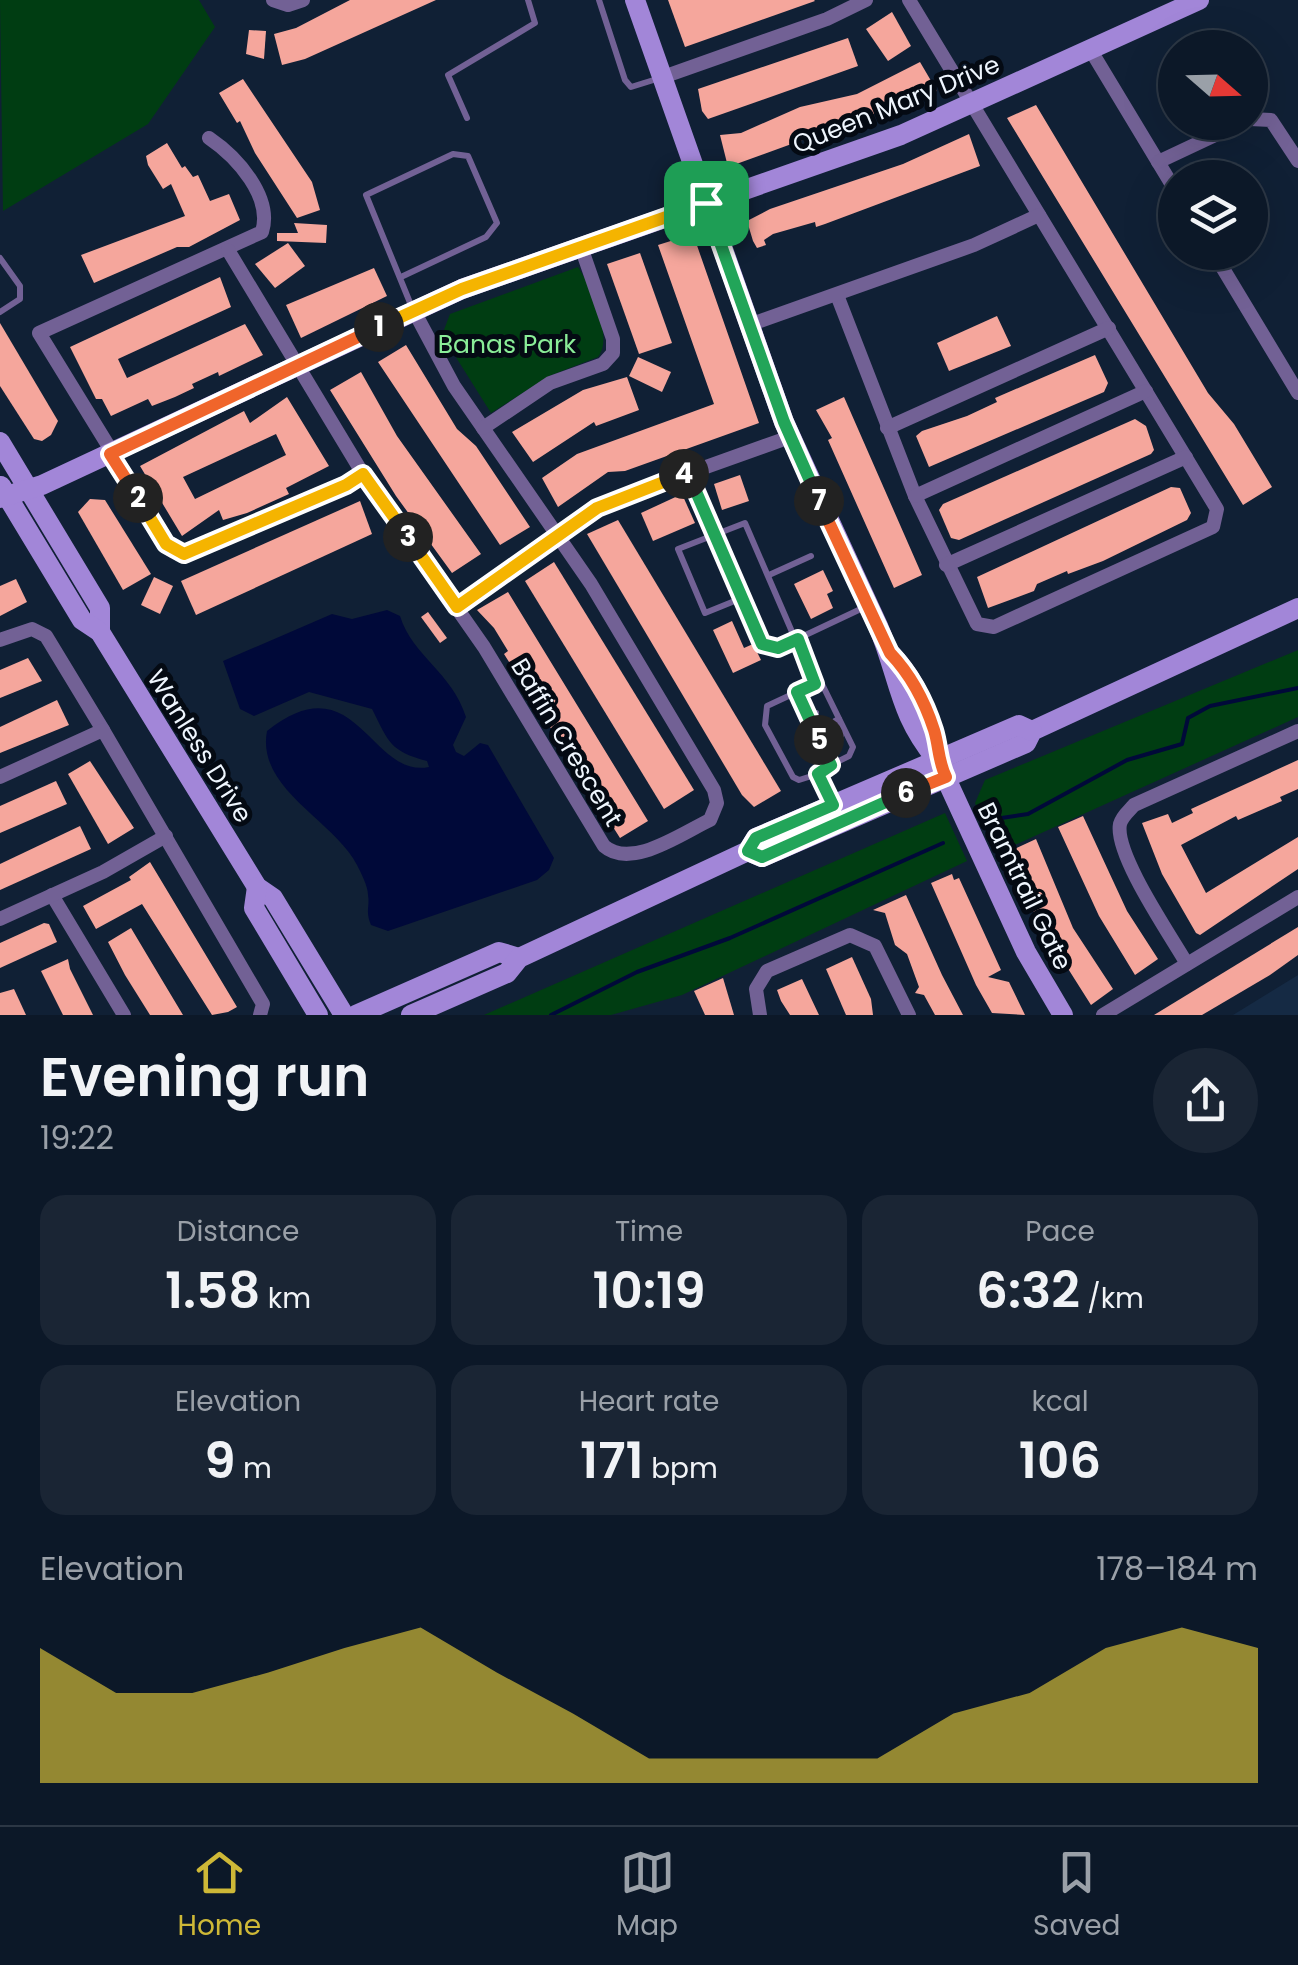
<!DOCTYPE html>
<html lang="en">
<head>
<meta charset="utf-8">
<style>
	:root { --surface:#0c1828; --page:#1a2534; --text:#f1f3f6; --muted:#9aa0a8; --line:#2c3745; --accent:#ceb837 }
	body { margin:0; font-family:Poppins,sans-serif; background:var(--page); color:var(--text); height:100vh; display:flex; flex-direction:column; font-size:38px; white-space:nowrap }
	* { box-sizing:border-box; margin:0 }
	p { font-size:32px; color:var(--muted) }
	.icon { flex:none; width:55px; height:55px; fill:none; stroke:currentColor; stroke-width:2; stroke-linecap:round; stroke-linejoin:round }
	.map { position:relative; height:1015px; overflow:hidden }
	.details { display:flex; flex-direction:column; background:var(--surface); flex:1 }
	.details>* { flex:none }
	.needle { width:65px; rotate:110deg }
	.buttons { position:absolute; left:1158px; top:30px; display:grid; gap:20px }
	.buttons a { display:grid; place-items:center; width:110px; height:110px; border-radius:50%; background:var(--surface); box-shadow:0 10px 40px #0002,0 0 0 2px var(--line); font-size:50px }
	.pin { position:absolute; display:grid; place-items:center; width:85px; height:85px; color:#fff; margin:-42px; border-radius:20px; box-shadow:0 5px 15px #0006 }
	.km { position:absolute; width:50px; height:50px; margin:-25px; border-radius:50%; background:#222; color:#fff; font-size:28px; line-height:50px; text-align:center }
	.round { display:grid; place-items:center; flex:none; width:105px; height:105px; border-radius:52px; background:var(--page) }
	.summary { display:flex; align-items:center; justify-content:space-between; height:170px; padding:0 40px }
	h1 { font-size:55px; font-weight:600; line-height:75px }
	.stats { display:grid; grid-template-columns:repeat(3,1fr); gap:15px; height:170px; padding:10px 40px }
	.stats div { display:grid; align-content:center; border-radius:25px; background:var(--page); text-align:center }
	.stats b { font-size:50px; font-weight:600 }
	.stats small { font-size:28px; font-weight:400 }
	.stats p { font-size:28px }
	.chart { height:280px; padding:20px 40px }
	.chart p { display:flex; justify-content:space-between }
	.chart svg { width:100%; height:180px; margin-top:10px; fill:var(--accent); opacity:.7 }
	.tab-bar { display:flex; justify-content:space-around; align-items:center; height:140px; border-top:2px solid var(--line); background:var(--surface); font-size:28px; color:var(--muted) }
	.tab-bar a { display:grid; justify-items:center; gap:5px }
	.tab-bar .current { color:var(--accent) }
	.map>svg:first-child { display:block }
	.built { fill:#152a44 }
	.green { fill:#003d12 }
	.water { fill:#000939 }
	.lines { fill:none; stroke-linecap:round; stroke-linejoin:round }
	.stream { stroke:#000939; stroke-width:4 }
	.building { fill:#f5a69c; fill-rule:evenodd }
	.lane { stroke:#726195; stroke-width:6 }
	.street { stroke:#726195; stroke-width:14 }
	.secondary { stroke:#a286d8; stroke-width:20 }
	.split-1-casing { stroke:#fff; stroke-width:20 }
	.split-2-casing { stroke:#fff; stroke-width:20 }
	.split-3-casing { stroke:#fff; stroke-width:20 }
	.split-4-casing { stroke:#fff; stroke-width:20 }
	.split-5-casing { stroke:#fff; stroke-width:20 }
	.split-6-casing { stroke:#fff; stroke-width:20 }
	.split-7-casing { stroke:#fff; stroke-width:20 }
	.split-8-casing { stroke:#fff; stroke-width:20 }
	.split-1 { stroke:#f5b400; stroke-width:12 }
	.split-2 { stroke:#f0652b; stroke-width:12 }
	.split-3 { stroke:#f5b400; stroke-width:12 }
	.split-4 { stroke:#f5b400; stroke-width:12 }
	.split-5 { stroke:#22a559; stroke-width:12 }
	.split-6 { stroke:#22a559; stroke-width:12 }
	.split-7 { stroke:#f0652b; stroke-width:12 }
	.split-8 { stroke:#22a559; stroke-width:12 }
	.labels { text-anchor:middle; stroke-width:10; stroke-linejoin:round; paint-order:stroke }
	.street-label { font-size:25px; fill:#eff6fe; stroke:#040a13 }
	.park-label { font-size:25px; fill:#8aed98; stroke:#040a13 }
</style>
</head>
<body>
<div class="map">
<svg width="1298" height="1015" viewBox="0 0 1298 1015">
	<rect width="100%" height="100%" fill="#102035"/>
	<!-- built -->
	<polygon class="built" points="1298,975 1298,1015 1233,1015"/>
	<!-- green -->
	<g class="green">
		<polygon points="0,0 199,0 215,27 148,124 3,211"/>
		<path d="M578 267C591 286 614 338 598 357L549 376 491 413 442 335 450 314Z"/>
		<polygon points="1298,650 1298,717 997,853 975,803 985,780"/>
		<polygon points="945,813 967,861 682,995 611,1015 484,1015"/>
	</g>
	<!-- water -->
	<path class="water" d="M387 610 400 616C413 657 452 672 466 717L453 745 456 752 464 756 480 743 488 745 554 858 549 870 537 880 388 931 371 925C365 911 370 907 368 895 368 886 361 873 357 865 334 820 256 789 267 731 356 660 370 779 429 767L427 761C390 751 389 743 372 709L309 692 254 716 240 709 223 661 332 614 352 619Z"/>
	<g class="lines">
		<!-- stream -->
		<g class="stream">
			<polyline points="995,819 1028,814 1127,760 1182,744 1188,718 1210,706 1298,688"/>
			<polyline points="551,1015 637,972 730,938 943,843"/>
		</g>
	</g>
	<!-- building -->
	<g class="building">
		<polygon points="350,0 436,0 305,59 282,65 274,34 296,28"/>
		<polygon points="668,0 814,0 815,1 685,47"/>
		<polygon points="892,12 911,46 888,61 866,29"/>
		<polygon points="249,30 266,31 264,59 246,54"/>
		<polygon points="848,38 858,66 708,119 702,111 698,89"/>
		<polygon points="920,62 937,91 728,167 720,135 741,133 800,107 857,94"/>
		<polygon points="243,79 312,182 320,210 297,218 255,153 240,121 237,123 219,93"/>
		<polygon points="1036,105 1208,393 1234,424 1272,487 1243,505 1007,118"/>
		<polygon points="969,134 980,166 825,224 816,227 815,222 773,234 764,240 766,245 757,248 753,241 747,221 770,209 903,164"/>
		<polygon points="167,143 182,168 185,166 193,177 198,175 210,201 229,194 240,220 189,247 177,247 94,283 81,255 185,216 171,184 163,189 148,165 146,156"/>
		<polygon points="294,223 327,225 326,243 277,241 277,233 298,233"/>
		<polygon points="693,234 759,423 625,471 608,472 558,507 542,478 577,454 714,404 658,245"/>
		<polygon points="288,243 305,266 275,288 255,264"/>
		<polygon points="640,253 672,343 639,354 607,264"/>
		<polygon points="374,268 387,296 301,338 286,305"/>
		<polygon points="220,277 231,307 118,359 127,378 245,324 263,355 219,376 218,372 192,384 194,388 175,397 152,406 148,399 111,416 102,399 96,399 70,347"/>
		<polygon points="997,316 1011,346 949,371 937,343"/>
		<polygon points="0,323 58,421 51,435 42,441 34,439 0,386"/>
		<polygon points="406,345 457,429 476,446 530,527 500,545 378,362"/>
		<polygon points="1095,355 1108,383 1104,392 929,467 916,436 922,431 967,416 997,402 995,398"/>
		<polygon points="638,357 671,372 662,392 629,376"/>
		<polygon points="361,372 397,436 481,554 452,573 396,496 330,390"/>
		<polygon points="627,377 639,410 596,426 594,422 533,462 512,432 583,390"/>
		<path d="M287 397 329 466 286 488 289 494 247 513 223 520 219 510 182 536 140 466 244 411 250 423ZM276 434 286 455 195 499 183 477Z"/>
		<polygon points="844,397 922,575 894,588 828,440 832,438 816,410"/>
		<polygon points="1135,419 1146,426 1154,450 1151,454 959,540 951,538 939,510 943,504"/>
		<polygon points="740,475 749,501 722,510 714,484"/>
		<polygon points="1171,487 1180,488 1191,513 1187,520 1103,561 1068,574 1067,571 1037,584 1034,591 988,608 977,577"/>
		<polygon points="682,494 695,523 653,541 641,513"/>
		<polygon points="90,499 105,500 151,574 123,590 78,512"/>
		<polygon points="360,501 372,534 196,615 181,581"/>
		<polygon points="618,520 781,791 754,807 742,795 587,534"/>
		<polygon points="554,562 694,790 664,809 525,581"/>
		<polygon points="823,570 833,591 827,594 833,608 811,619 794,584"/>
		<polygon points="154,577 173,586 160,614 141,605"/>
		<polygon points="16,579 27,602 0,616 0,586"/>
		<polygon points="508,592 648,821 620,838 504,654 508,651 494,628 477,610"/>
		<polygon points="428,612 447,638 440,643 421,617"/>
		<polygon points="732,621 744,648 753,644 761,660 733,673 713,630"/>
		<polygon points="28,658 42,681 0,698 0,670"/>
		<polygon points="57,700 69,725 0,753 0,727"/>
		<polygon points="1298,760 1298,789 1280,797 1282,801 1238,820 1236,816 1181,845 1206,893 1298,837 1298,869 1200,935 1196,933 1162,874 1142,823 1168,814 1172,823 1193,813 1191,809"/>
		<polygon points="90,761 134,828 108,844 68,774"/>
		<polygon points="56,781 67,804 0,833 0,806"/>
		<polygon points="1083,816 1127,911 1158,959 1135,975 1099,916 1058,827"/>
		<polygon points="80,826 91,849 0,890 0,864"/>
		<polygon points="1036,839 1073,928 1113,989 1091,1005 1036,918 1012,854 1012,850"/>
		<polygon points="150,862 237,1007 228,1012 212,1015 142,904 96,929 83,906 131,880 129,877"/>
		<polygon points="952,874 954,880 959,878 1001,970 988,977 1009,982 1025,1015 992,1013 976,985 931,883"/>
		<polygon points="906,895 942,975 963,1015 935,1015 924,995 915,993 919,987 907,954 895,945 885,913 873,910"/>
		<polygon points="44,923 49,924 57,942 0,968 0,943"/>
		<polygon points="1298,927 1298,955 1270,975 1202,1015 1154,1015"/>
		<polygon points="131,928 162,980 183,1015 150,1015 125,975 108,942"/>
		<polygon points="852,957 871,999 873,1015 846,1015 826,969"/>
		<polygon points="68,959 70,969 93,1015 63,1015 41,971"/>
		<polygon points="723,978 734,1015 705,1015 694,991"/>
		<polygon points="802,979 810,996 819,1015 790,1015 781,1001 777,990"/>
		<polygon points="14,989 26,1015 0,1015 0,993"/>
	</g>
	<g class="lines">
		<!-- lane -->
		<g class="lane">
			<polyline points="599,0 625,80 631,87 660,78"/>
			<polyline points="467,118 448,75 535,23 528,0"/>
			<polyline points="0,258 20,286 20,299 0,312"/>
			<polyline points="401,277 486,237 497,223 468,156 453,154 366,195 413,310"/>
			<polyline points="689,474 762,644 778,648 865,607"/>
			<polyline points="769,575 811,556"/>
			<polyline points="742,598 705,613 678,549 745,523 815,685 797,692 831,765 818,774 831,801"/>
			<polyline points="815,685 821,682 853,747 849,756 831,765"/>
			<polyline points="797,692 767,706 765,725 793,777 799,780 818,774"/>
			<polyline points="816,713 815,731 828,741"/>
			<polyline points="835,721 839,719 841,735"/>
		</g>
		<!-- street -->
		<g class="street">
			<polyline points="273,0 288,5 303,0"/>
			<polyline points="1090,49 1175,190"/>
			<polyline points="663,77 827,19 866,0"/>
			<polyline points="1250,119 1271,120 1298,161"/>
			<path d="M209 138C237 157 273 197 262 232L39 333 173 551 195 552 363 474"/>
			<polyline points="1158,162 1243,122"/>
			<path d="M228 250 363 474 484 647 604 846C631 870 682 833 710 820L717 803 714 790 591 584 454 386 414 311"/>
			<polyline points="1213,252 1298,393"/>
			<polyline points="837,295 915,496 977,624 994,627 1213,527 1217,509 909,0"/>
			<polyline points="749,325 974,245 1039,215"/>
			<polyline points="483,428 550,383 603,364 613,353 613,339 581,247"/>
			<polyline points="887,428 1109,328"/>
			<polyline points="915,496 1146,391"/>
			<polyline points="946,565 1186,457"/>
			<polyline points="457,607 611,501 790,437"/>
			<polyline points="0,640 32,629 46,636 103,730"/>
			<polyline points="0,777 103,730 263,1004 260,1015"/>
			<polyline points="52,895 124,1015"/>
			<polyline points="0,919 103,872 166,836"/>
			<path d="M1187 964C1171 936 1114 854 1120 824 1122 816 1129 811 1134 805L1298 731"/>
			<polyline points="760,1015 756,989 767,971 850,935 875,946 909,1015"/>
			<polyline points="1103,1015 1298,897"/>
		</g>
		<!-- secondary -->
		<g class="secondary">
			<path d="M635 0 784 422 878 626C900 678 898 714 938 761L1026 952 1063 1015"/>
			<polyline points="0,442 100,608 100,632"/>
			<polyline points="1,486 82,620 100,632 257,887 273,898 344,1015"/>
			<polyline points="0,498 42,485 462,289 901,135 1199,0"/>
			<path d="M890 653C917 681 933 720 938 759"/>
			<polyline points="748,851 762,857 1026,743 1032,731 1298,608"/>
			<polyline points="257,887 254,908 318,1015"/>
			<polyline points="356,1015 499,952 519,958"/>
			<polyline points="411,1015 507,973 519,958 748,851 756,838 1019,725 1032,731"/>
		</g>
	</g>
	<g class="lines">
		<defs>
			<polyline id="split-1" points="379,327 462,289 706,203"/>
			<polyline id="split-2" points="138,498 110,454 379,327"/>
			<polyline id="split-3" points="138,498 166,544 184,554 346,485 363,474 408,537"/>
			<polyline id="split-4" points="408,537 457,607 597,508 684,474"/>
			<polyline id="split-5" points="684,474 688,473 762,644 778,648 798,639 815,684 797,692 819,740"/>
			<polyline id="split-6" points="819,740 831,765 818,774 833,805 756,838 748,851 762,857 906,793"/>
			<path id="split-7" d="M819 501 890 653C910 674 925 702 934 730 939 746 938 761 946 777L906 793"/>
			<polyline id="split-8" points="706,203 784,422 819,501"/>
		</defs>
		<!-- split-1 casing -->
		<use href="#split-1" class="split-1-casing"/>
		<!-- split-2 casing -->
		<use href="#split-2" class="split-2-casing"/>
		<!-- split-3 casing -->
		<use href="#split-3" class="split-3-casing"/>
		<!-- split-4 casing -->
		<use href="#split-4" class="split-4-casing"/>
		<!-- split-5 casing -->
		<use href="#split-5" class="split-5-casing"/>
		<!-- split-6 casing -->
		<use href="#split-6" class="split-6-casing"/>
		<!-- split-7 casing -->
		<use href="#split-7" class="split-7-casing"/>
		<!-- split-8 casing -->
		<use href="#split-8" class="split-8-casing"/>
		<!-- split-1 -->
		<use href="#split-1" class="split-1"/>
		<!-- split-2 -->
		<use href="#split-2" class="split-2"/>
		<!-- split-3 -->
		<use href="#split-3" class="split-3"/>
		<!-- split-4 -->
		<use href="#split-4" class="split-4"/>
		<!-- split-5 -->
		<use href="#split-5" class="split-5"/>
		<!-- split-6 -->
		<use href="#split-6" class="split-6"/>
		<!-- split-7 -->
		<use href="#split-7" class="split-7"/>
		<!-- split-8 -->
		<use href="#split-8" class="split-8"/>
	</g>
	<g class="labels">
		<!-- street labels -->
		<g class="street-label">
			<text transform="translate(896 104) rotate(-22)" y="9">Queen Mary Drive</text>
			<text transform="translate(567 742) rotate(59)" y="9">Baffin Crescent</text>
			<text transform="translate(200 746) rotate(58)" y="9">Wanless Drive</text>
			<text transform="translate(1025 886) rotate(64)" y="9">Bramtrail Gate</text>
		</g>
		<!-- park labels -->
		<g class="park-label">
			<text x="507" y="353">Banas Park</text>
		</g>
	</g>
</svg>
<div class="buttons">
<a><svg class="needle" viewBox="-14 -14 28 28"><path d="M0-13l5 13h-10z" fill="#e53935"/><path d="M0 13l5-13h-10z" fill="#9aa0a8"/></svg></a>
<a><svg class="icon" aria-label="layers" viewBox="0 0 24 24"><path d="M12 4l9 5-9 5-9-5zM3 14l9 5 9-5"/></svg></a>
</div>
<div class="pin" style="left:706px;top:203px;background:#1e9e55"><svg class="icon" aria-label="arrive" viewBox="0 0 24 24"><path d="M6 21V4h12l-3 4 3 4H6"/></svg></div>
<b class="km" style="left:379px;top:327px">1</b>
<b class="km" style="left:138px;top:498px">2</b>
<b class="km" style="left:408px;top:537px">3</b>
<b class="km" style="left:684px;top:474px">4</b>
<b class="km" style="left:819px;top:740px">5</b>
<b class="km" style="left:906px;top:793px">6</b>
<b class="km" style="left:819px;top:501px">7</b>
</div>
<section class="details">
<div class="summary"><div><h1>Evening run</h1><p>19:22</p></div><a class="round"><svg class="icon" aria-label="share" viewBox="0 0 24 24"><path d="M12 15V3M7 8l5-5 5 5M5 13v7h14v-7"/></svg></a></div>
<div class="stats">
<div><p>Distance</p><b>1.58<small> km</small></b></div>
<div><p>Time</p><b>10:19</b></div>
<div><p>Pace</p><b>6:32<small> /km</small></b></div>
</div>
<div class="stats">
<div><p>Elevation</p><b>9<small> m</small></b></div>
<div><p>Heart rate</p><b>171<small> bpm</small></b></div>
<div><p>kcal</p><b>106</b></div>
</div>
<div class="chart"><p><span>Elevation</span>178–184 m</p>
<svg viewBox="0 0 160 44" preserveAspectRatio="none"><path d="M0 44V11L10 22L20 22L30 17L40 11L50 6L60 17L70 27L80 38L90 38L100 38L110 38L120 27L130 22L140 11L150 6L160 11V44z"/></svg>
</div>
</section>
<nav class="tab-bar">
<a class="current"><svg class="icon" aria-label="home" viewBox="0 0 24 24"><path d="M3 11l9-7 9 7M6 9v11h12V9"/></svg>Home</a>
<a><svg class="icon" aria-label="map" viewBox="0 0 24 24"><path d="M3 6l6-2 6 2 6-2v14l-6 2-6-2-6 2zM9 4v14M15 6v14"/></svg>Map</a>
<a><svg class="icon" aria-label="saved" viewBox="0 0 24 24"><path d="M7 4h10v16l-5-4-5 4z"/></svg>Saved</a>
</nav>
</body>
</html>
